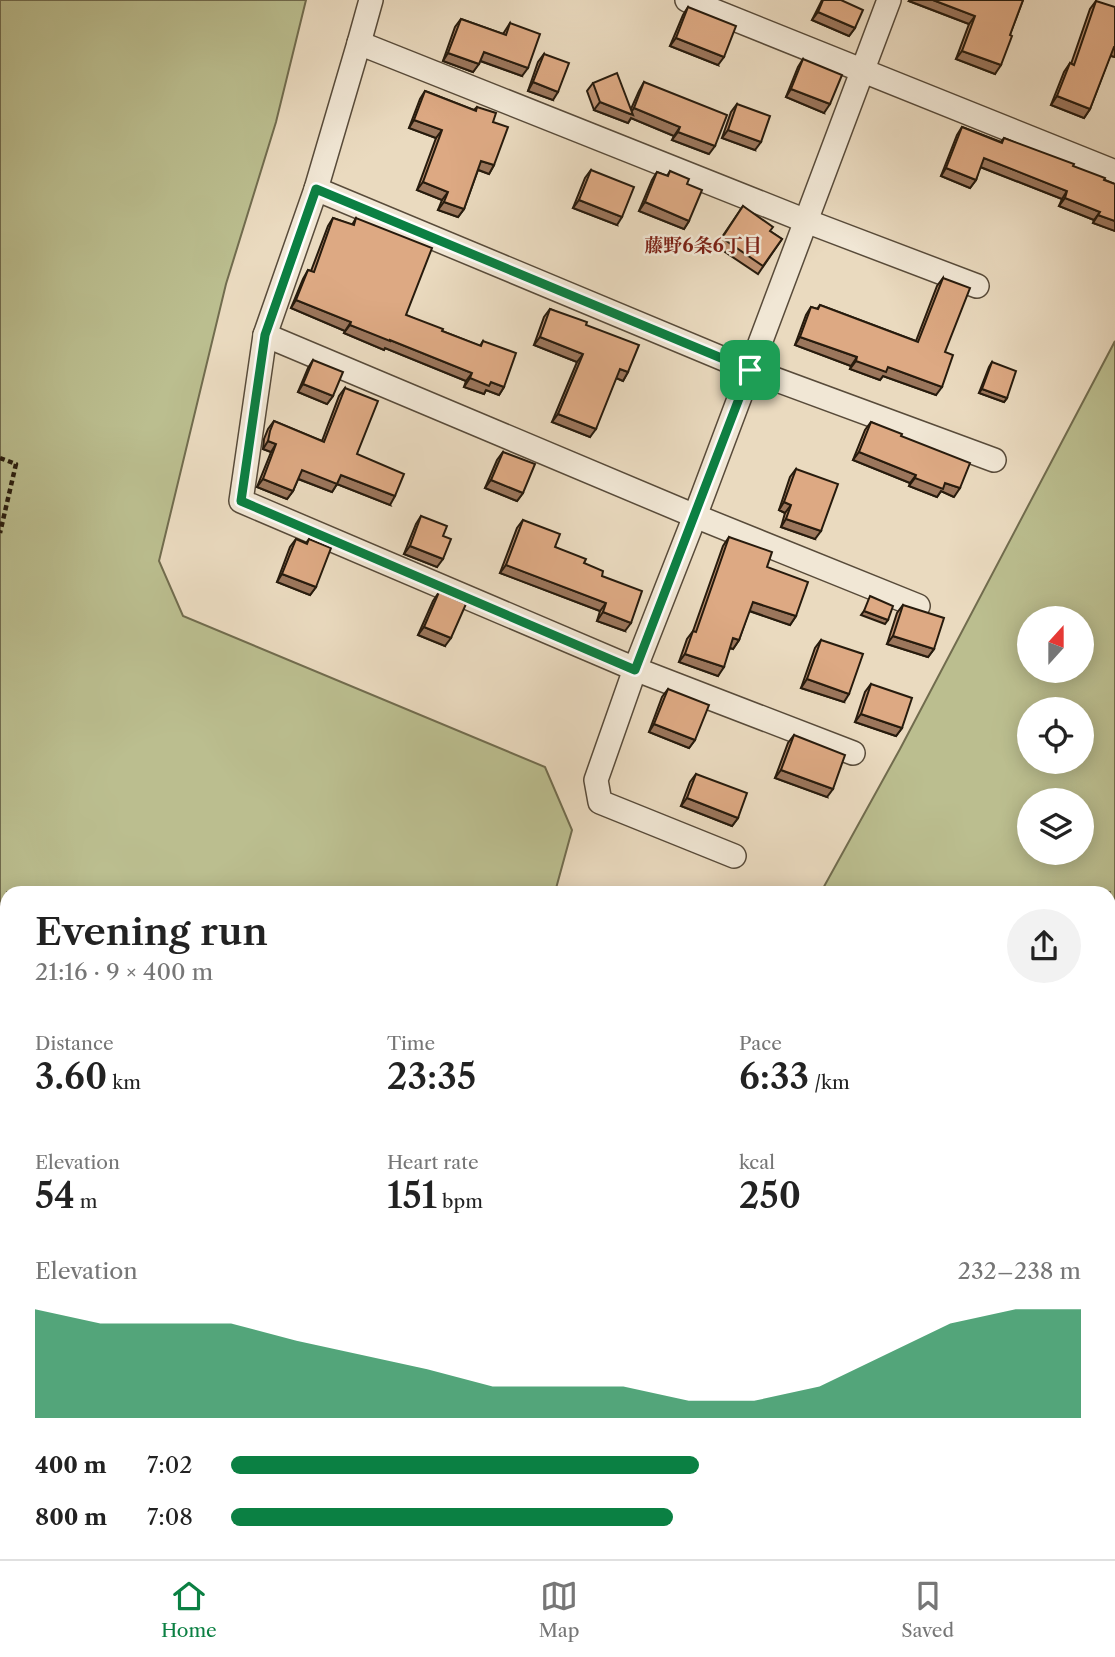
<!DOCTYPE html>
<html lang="en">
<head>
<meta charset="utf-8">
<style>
	:root { --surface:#fff; --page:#f2f2f2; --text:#222; --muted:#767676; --line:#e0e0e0; --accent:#0b8043 }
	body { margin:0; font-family:"Libre Caslon Text","Noto Serif JP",serif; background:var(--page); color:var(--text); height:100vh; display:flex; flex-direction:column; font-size:26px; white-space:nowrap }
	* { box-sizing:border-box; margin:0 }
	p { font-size:23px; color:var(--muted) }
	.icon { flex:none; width:38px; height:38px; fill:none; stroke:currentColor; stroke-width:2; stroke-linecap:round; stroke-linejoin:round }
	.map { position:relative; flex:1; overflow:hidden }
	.panel { position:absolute; left:0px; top:886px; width:1116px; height:674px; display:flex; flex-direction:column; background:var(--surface); border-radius:21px 21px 0 0; box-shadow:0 4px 18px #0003 }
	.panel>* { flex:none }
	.needle { width:46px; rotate:21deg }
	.buttons { position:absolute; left:1017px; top:606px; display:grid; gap:14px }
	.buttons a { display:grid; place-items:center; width:77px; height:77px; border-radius:50%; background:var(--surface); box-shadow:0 4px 18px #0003; font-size:35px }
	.pin { position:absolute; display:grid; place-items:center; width:60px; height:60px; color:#fff; margin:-30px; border-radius:14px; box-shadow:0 4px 10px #0006 }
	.round { display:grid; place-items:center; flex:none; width:74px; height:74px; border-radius:37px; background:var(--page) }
	.summary { display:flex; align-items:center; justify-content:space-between; height:119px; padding:0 35px }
	h1 { font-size:38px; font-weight:600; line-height:52px }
	.figures { display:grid; grid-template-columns:repeat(3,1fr); gap:10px; height:119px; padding:7px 35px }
	.figures div { display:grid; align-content:center }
	.figures b { font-size:35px; font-weight:600 }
	.figures small { font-size:19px; font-weight:400 }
	.figures p { font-size:19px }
	.chart { height:196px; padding:14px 35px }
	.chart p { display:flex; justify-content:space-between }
	.chart svg { width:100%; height:126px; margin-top:7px; fill:var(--accent); opacity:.7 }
	ul { padding:0 35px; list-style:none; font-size:23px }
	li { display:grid; grid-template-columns:112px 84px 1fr; align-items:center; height:52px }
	li i { height:18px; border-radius:9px; background:var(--accent) }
	.menu { display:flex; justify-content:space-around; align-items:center; height:98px; border-top:2px solid var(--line); background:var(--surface); font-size:19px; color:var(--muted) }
	.menu a { display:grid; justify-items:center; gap:4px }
	.menu .current { color:var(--accent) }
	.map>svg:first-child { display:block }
	.green { fill:#bbbe8f; stroke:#716c4e; stroke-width:2; fill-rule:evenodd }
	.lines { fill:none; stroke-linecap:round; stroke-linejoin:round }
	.minor-casing { stroke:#584b3a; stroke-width:26 }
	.path { stroke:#271b0d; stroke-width:4.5; stroke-dasharray:5 3.5; stroke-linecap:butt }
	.minor { stroke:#f1e7d5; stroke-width:23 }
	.wall { fill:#be9171; stroke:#271b0d; stroke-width:2 }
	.shaded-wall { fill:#9b765c; stroke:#271b0d; stroke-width:2 }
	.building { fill:#dda983; stroke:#271b0d; stroke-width:2 }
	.route-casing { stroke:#fff; stroke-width:14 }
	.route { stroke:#0b8043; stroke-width:9 }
	.labels { text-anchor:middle; stroke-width:5; stroke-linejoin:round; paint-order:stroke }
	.neighbourhood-label { font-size:19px; font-weight:bold; fill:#7a1f14; stroke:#f1e7d5 }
</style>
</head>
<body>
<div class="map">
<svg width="1115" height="1559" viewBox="0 0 1115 1559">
	<rect width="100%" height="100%" fill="#eadabf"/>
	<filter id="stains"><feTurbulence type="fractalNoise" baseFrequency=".00286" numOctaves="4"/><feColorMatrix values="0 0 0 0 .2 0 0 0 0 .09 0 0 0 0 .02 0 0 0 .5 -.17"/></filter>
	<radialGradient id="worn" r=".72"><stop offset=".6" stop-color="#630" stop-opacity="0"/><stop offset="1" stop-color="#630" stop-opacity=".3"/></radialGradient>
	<!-- green -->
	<path class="green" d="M0 0H306L276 122 226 284 159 561 183 616 545 767 572 830 555 892H7V1552H1110V892H821L900 749 1115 341V1559H0ZM1029 618H1082V670H1029ZM1029 709H1082V761H1029ZM1029 800H1082V852H1029Z"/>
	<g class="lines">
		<defs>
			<g id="minor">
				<polyline points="371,0 359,43 316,189 265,335 241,501 635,669 695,516 889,0"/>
				<polyline points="687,0 1115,172"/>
				<polyline points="359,43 806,221 977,286"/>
				<polyline points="316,189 750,370 994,460"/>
				<polyline points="265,335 695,516 918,606"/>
				<polyline points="734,856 600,802 596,780 635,669 853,753"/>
			</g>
		</defs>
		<!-- minor casing -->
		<use href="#minor" class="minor-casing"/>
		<!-- path -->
		<polyline class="path" points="0,458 16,464 0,533"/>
		<!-- minor -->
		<use href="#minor" class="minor"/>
	</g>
	<!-- wall -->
	<g class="wall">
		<polygon points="822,0 841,0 855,28 849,36 812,20"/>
		<polygon points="910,0 1023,0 995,74 956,59 969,24 909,1"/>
		<polygon points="1096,1 1115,57 1110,56 1090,109 1084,118 1051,105 1064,72 1070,63 1071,64 1090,9"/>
		<polygon points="688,7 718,65 670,46 683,15"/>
		<polygon points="461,19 503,34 510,23 522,76 480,61 473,72 443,61 455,27"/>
		<polygon points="544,54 553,100 528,91 538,62"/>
		<polygon points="803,59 824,113 786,97 798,67"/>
		<polygon points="644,82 709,154 672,140 674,136 631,118 628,123 594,110 587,91 593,83 631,109 639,91"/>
		<polygon points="425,91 474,110 477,107 493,122 494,165 489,174 478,170 464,209 458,217 438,210 442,200 417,190 436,138 409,128 420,99"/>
		<polygon points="737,104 755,150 722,138 731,112"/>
		<polygon points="962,127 1001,142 1004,138 1115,184 1115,231 1093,223 1094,220 1059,206 1062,199 980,167 976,180 970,188 941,176 957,135"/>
		<polygon points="591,170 617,225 573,208 585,178"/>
		<polygon points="670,171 687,184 689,221 684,229 639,211 652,180 657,172 667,176"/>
		<polygon points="743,206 770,231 782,239 758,274 716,246"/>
		<polygon points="333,218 352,225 356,218 406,315 442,331 480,346 483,341 504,387 499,395 486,390 484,394 464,387 466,381 385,348 384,350 344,333 345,331 291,308 303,279 308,270 311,271 328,226"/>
		<polygon points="943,278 945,352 936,395 883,376 880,380 850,369 851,366 795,345 806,315 811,307 817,309 820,305 916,341 937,286"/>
		<polygon points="550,309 586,325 628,372 623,381 616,378 590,437 552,422 577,362 534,345 544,317"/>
		<polygon points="313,360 333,396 327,404 298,392 308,368"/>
		<polygon points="992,362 1007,398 1004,402 979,393 989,367"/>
		<polygon points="345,388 357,454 390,505 337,484 332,492 298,479 293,491 287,499 257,487 271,452 263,449 264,439 268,429 274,421 322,441 339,396"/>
		<polygon points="871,422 901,436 954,497 941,491 937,497 909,486 910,483 853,460 865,430"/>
		<polygon points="503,452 523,493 517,501 485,488 497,460"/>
		<polygon points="796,469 815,539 781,527 785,513 779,510 790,477"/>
		<polygon points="421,516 443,536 437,567 404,554 416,524"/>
		<polygon points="523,520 555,547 584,563 602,576 625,631 597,621 600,611 500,573 517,528"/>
		<polygon points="729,537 767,567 796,616 790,625 749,611 739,640 733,649 730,648 718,676 679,662 687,639 693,631 723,546"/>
		<polygon points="296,539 306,543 309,539 316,587 310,595 277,582 290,547"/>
		<polygon points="439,592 445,646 418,635 433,601"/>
		<polygon points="903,605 934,649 928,657 887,644 897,613"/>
		<polygon points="821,640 844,702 801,688 815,648"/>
		<polygon points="871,684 902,728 896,736 855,722 865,692"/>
		<polygon points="668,689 695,740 689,748 649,732 662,697"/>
		<polygon points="794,735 827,797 775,778 788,743"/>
		<polygon points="696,774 738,818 732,826 681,806 690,782"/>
	</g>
	<!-- shaded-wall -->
	<g class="shaded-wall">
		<polygon points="910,0 933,0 975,16 969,24 909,1"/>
		<polygon points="818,12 855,28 849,36 812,20"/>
		<polygon points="676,38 724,57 718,65 670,46"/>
		<polygon points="1114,47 1115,47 1115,57 1108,55"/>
		<polygon points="962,51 1001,65 995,74 956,59"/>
		<polygon points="484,52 528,68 522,76 478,60"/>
		<polygon points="448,53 479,64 473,72 443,61"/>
		<polygon points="533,82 558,92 553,100 528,91"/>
		<polygon points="791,89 830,104 824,113 786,97"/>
		<polygon points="1057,96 1090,109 1084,118 1051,105"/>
		<polygon points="600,102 630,114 634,108 680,127 674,136 631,118 628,123 594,110"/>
		<polygon points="414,120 442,130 436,138 409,128"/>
		<polygon points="728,130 761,142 755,150 722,138"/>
		<polygon points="678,132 715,146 709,154 672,140"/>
		<polygon points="984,158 1067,191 1062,199 978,166"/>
		<polygon points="481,161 494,165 489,174 476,169"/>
		<polygon points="946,168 976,180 970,188 941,176"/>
		<polygon points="423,182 448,192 442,200 417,190"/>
		<polygon points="1065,198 1100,212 1094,220 1059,206"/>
		<polygon points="579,200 622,217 617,225 573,208"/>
		<polygon points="444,202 464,209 458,217 438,210"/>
		<polygon points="645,202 689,221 684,229 639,211"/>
		<polygon points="1098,215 1115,221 1115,231 1093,223"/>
		<polygon points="296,300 351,322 345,331 291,308"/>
		<polygon points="350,325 390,340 472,373 466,381 385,348 384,350 344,333"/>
		<polygon points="540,337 583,354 577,362 534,345"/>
		<polygon points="800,337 857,357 851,366 795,345"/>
		<polygon points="856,361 888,367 942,387 936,395 883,376 880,380 850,369"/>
		<polygon points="620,369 628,372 623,381 614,377"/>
		<polygon points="470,378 491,382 504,387 499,395 486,390 484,394 464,387"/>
		<polygon points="303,384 333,396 327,404 298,392"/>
		<polygon points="982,389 1007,398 1004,402 979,393"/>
		<polygon points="558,414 596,429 590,437 552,422"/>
		<polygon points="268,441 276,444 271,452 263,449"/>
		<polygon points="859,452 916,475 910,483 853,460"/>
		<polygon points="302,470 341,475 395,496 390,505 337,484 332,492 296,478"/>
		<polygon points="915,478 945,483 960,488 954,497 941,491 937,497 909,486"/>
		<polygon points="263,479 293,491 287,499 257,487"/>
		<polygon points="491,480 523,493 517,501 485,488"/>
		<polygon points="784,502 791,505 785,513 779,510"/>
		<polygon points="786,519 821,531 815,539 781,527"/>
		<polygon points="410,546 443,559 437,567 404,554"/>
		<polygon points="506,565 606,603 600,611 500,573"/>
		<polygon points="282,574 316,587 310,595 277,582"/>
		<polygon points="753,602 796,616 790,625 747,610"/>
		<polygon points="864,611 888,620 885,624 861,615"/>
		<polygon points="603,612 631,623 625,631 597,621"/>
		<polygon points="424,627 451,638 445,646 418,635"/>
		<polygon points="893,636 934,649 928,657 887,644"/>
		<polygon points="733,638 739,640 733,649 728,647"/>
		<polygon points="685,654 724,667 718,676 679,662"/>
		<polygon points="807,679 849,694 844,702 801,688"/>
		<polygon points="861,714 902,728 896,736 855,722"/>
		<polygon points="654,724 695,740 689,748 649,732"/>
		<polygon points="781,770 833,789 827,797 775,778"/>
		<polygon points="687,798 738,818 732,826 681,806"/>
	</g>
	<!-- building -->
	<g class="building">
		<polygon points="823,0 841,0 863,10 855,28 818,12"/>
		<polygon points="933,0 1023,0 1010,35 1012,36 1001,65 962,51 975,16"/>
		<polygon points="1096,1 1115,7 1115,47 1114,47 1090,109 1057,96 1070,63 1074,65"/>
		<polygon points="688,7 736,26 724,57 676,38"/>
		<polygon points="461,19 506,35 510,23 540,34 528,68 484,52 479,64 448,53"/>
		<polygon points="544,54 569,63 558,92 533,82"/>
		<polygon points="803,59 842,75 830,104 791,89"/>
		<polygon points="617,73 633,115 600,102 593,83"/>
		<polygon points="644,82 727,115 715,146 678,132 680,127 634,108"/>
		<polygon points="425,91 476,111 477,107 496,113 493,122 508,127 494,165 481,161 464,209 444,202 448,192 423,182 442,130 414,120"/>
		<polygon points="737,104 770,116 761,142 728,130"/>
		<polygon points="962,127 1002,143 1004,138 1074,164 1073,166 1105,178 1104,180 1115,184 1115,221 1098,215 1100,212 1065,198 1067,191 984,158 976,180 946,168"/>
		<polygon points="591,170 634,187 622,217 579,200"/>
		<polygon points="670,171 689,179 687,184 702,190 689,221 645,202 657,172 668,176"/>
		<polygon points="743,206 773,227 770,231 782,239 763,266 722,238"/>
		<polygon points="333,218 354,225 356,218 432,248 406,315 443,329 442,331 481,346 483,341 516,353 504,387 491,382 489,386 470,378 472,373 390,340 390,341 350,325 351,322 296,300 308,270 314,272"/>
		<polygon points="943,278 970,288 945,352 953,355 942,387 888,367 886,372 856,361 857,357 800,337 811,307 818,309 820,305 918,342"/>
		<polygon points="550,309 587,322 586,325 639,345 628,372 620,369 596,429 558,414 583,354 540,337"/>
		<polygon points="313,360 343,372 333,396 303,384"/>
		<polygon points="992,362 1016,371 1007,398 982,389"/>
		<polygon points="345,388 378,401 357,454 404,474 395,496 341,475 337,484 302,470 293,491 263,479 276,444 268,441 270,431 274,421 324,442"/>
		<polygon points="871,422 902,434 901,436 970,463 960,488 945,483 943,489 915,478 916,475 859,452"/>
		<polygon points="503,452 535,464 523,493 491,480"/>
		<polygon points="796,469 838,484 821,531 786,519 791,505 784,502"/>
		<polygon points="421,516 447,526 443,536 451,539 443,559 410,546"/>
		<polygon points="523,520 560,534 555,547 586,559 584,563 603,571 602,576 642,591 631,623 603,612 606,603 506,565"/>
		<polygon points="729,537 772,552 767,567 808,582 796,616 753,602 739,640 733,638 724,667 685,654 693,631 696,632"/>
		<polygon points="296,539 307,544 309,539 331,548 316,587 282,574"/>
		<polygon points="439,592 466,604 451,638 424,627"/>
		<polygon points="870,596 893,606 888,620 864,611"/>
		<polygon points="903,605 944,618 934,649 893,636"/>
		<polygon points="821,640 863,654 849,694 807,679"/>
		<polygon points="871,684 912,698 902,728 861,714"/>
		<polygon points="668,689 709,705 695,740 654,724"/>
		<polygon points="794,735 845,755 833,789 781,770"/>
		<polygon points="696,774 747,793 738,818 687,798"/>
	</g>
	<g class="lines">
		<defs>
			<polygon id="route" points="316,189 750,370 635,670 241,501 265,335"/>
		</defs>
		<!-- route casing -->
		<use href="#route" class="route-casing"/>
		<!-- route -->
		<use href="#route" class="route"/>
	</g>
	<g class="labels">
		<!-- neighbourhood labels -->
		<g class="neighbourhood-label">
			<text x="703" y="252">藤野6条6丁目</text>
		</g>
	</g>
	<rect width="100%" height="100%" filter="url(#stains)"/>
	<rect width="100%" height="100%" fill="url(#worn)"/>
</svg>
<div class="buttons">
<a><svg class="needle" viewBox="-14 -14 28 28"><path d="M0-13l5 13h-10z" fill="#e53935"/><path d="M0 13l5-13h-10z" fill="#767676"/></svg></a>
<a><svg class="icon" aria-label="locate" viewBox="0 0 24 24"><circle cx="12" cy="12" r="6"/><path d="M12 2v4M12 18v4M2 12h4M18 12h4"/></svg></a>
<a><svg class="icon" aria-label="layers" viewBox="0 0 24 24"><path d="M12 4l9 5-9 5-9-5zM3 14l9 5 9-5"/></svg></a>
</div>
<div class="pin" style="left:750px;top:370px;background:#1e9e55"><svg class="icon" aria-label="arrive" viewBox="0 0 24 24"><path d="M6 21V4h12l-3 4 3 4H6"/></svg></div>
<section class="panel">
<div class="summary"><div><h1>Evening run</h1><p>21:16 · 9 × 400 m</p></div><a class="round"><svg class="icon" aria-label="share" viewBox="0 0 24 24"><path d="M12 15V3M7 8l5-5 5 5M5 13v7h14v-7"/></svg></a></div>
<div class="figures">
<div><p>Distance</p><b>3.60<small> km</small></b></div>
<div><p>Time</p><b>23:35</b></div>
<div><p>Pace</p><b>6:33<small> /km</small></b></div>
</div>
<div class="figures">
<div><p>Elevation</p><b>54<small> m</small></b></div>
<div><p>Heart rate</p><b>151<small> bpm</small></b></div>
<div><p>kcal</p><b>250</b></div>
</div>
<div class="chart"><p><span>Elevation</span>232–238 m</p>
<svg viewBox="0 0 160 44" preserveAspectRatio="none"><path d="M0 44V6L10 11L20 11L30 11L40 17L50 22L60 27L70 33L80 33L90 33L100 38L110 38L120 33L130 22L140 11L150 6L160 6V44z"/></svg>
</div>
<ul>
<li><b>400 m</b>7:02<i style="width:55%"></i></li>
<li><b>800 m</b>7:08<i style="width:52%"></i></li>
</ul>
</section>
</div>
<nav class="menu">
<a class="current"><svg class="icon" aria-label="home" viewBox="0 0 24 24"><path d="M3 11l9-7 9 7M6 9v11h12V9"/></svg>Home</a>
<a><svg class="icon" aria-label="map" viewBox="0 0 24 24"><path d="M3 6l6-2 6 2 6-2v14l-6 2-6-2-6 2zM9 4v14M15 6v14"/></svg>Map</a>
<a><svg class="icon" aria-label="saved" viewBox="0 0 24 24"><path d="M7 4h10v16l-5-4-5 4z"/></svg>Saved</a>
</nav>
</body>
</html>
